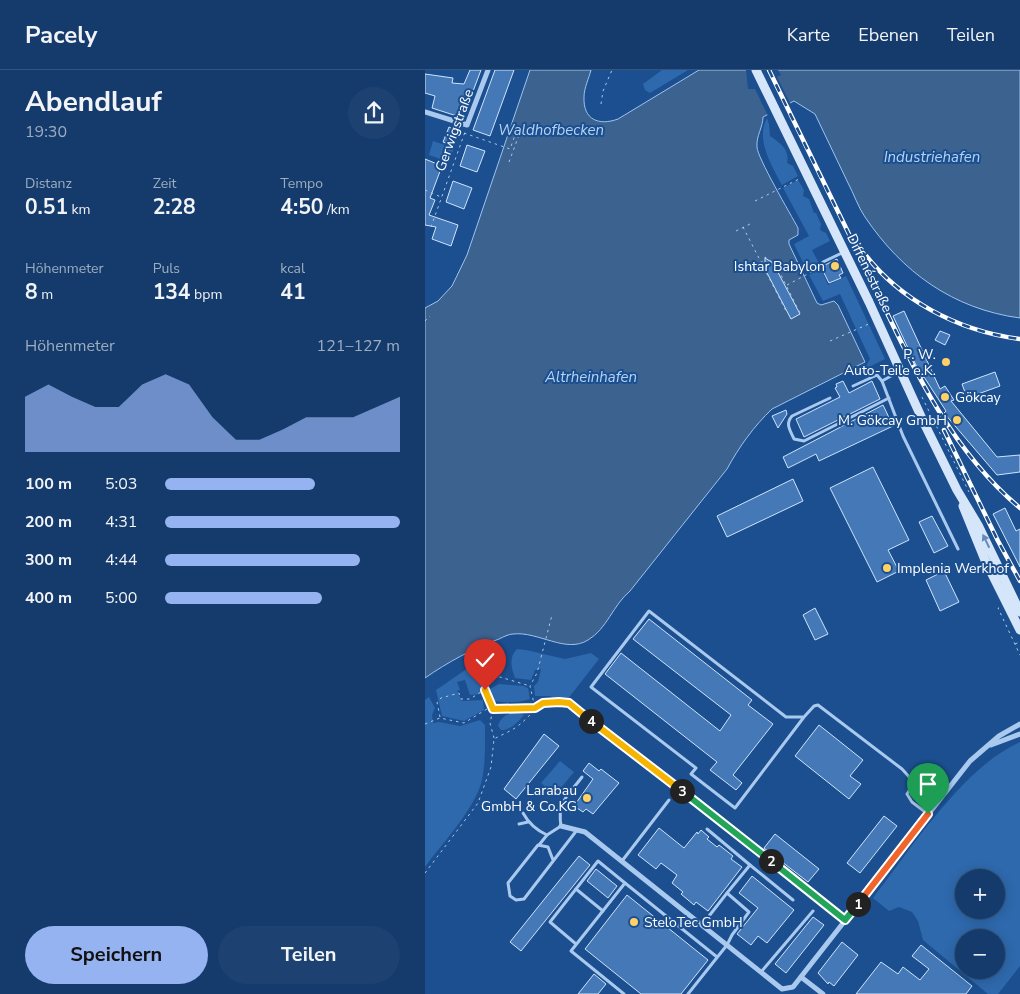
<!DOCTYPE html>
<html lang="de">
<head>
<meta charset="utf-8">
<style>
	:root { --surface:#143b6b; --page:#1d4271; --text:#f1f3f6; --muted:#9dadc1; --line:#33557e; --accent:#95b2f1 }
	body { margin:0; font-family:"Nunito Sans",sans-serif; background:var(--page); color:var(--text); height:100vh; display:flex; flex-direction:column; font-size:19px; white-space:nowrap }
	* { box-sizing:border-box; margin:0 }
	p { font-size:16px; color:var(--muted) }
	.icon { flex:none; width:28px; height:28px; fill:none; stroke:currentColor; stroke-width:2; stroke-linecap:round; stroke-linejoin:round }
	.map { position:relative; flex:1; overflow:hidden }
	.side { display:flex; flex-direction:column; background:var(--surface); width:425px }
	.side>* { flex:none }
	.tools { position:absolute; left:530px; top:799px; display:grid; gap:10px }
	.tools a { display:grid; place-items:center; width:50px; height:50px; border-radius:50%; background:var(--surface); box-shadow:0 2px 12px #0003,0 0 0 1px var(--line); font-size:25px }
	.pin { position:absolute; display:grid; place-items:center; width:42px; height:42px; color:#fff; margin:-51px -21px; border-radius:50% 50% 50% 0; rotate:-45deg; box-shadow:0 0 5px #0007 }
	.pin .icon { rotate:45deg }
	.km { position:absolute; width:25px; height:25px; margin:-12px; border-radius:50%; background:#222; color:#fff; font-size:14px; line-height:25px; text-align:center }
	.round { display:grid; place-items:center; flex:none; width:52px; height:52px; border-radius:26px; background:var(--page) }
	.headline { display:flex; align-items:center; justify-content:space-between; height:85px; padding:0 25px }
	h1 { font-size:28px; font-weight:700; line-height:38px }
	.stats { display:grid; grid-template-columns:repeat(3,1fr); gap:8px; height:85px; padding:5px 25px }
	.stats div { display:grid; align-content:center }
	.stats b { font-size:21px; font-weight:700 }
	.stats small { font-size:14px; font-weight:400 }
	.stats p { font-size:14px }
	.chart { height:140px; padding:10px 25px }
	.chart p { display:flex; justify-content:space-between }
	.chart svg { width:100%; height:90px; margin-top:5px; fill:var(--accent); opacity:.7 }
	.button { display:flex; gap:10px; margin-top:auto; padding:10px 25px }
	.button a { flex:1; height:58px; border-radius:30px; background:var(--accent); color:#111; font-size:20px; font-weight:700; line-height:58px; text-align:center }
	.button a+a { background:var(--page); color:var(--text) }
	ul { padding:0 25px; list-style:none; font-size:16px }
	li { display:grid; grid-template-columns:80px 60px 1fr; align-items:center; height:38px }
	li i { height:12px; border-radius:6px; background:var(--accent) }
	header { display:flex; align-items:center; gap:30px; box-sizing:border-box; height:70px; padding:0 25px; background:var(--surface); border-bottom:1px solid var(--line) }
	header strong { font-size:24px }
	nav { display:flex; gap:28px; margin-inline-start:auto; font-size:18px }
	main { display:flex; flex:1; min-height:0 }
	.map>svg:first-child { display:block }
	.green { fill:#2e69ad; fill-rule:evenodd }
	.water { fill:#3c6290; stroke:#9cc4f0 }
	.pier { fill:#1b4f8f }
	.building { fill:#4478b7; stroke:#cfe3fa }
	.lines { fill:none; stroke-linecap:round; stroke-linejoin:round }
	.path { stroke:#a9c9ee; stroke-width:1; stroke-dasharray:2.5 4; stroke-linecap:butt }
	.service { stroke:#a9c9ee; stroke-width:3 }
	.minor { stroke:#a9c9ee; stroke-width:5 }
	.secondary { stroke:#d6e6fa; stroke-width:9 }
	.rail-casing { stroke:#fff; stroke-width:4.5 }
	.rail { stroke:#1b4f8f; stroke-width:2.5; stroke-dasharray:8; stroke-linecap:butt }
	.oneway { fill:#668bba }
	.split-1-casing { stroke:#fff; stroke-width:10 }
	.split-2-casing { stroke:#fff; stroke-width:10 }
	.split-3-casing { stroke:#fff; stroke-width:10 }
	.split-4-casing { stroke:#fff; stroke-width:10 }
	.split-5-casing { stroke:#fff; stroke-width:10 }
	.split-1 { stroke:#f0652b; stroke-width:6 }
	.split-2 { stroke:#22a559; stroke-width:6 }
	.split-3 { stroke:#22a559; stroke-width:6 }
	.split-4 { stroke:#f5b400; stroke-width:6 }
	.split-5 { stroke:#f5b400; stroke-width:6 }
	.poi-dot { fill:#ffd166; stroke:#1b4f8f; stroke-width:2 }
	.labels { text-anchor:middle; stroke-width:4; stroke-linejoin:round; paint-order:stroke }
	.street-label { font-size:14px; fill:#fff; stroke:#1b4f8f }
	.poi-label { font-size:14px; fill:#fff; stroke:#1b4f8f; text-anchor:end }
	.water-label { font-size:15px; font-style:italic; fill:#b5d3f5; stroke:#1b4f8f }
</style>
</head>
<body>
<header>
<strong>Pacely</strong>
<nav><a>Karte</a><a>Ebenen</a><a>Teilen</a></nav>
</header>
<main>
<section class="side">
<div class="headline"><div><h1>Abendlauf</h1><p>19:30</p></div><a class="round"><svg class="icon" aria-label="share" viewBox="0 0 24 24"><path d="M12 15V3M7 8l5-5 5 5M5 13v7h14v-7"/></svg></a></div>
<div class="stats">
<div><p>Distanz</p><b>0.51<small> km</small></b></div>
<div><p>Zeit</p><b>2:28</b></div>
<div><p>Tempo</p><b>4:50<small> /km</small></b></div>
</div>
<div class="stats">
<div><p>Höhenmeter</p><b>8<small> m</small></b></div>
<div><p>Puls</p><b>134<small> bpm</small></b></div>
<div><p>kcal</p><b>41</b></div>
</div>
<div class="chart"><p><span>Höhenmeter</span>121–127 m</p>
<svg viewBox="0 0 160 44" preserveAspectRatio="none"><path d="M0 44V17L10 11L20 17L30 22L40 22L50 11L60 6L70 11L80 27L90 38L100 38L110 33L120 27L130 27L140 27L150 22L160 17V44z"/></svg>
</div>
<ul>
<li><b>100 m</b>5:03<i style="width:64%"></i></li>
<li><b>200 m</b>4:31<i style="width:100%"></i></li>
<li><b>300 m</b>4:44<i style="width:83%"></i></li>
<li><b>400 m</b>5:00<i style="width:67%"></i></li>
</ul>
<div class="button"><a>Speichern</a><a>Teilen</a></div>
</section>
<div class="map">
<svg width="595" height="924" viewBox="0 0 595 924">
	<rect width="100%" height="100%" fill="#1b4f8f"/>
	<!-- green -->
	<g class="green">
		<polygon points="237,0 263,0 225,23 220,20 218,14"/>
		<path d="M342 48 344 54 345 66C355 73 365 79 362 93L368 96 373 106 357 115C347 96 330 69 342 48Z"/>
		<polygon points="8,71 29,78 24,92 4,85"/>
		<polygon points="373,110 379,120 378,126 384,129 389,143 391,143 396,154 395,160 401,163 405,171 387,180 395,195 394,198 383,203 369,174 384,166 358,118"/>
		<polygon points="396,199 403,215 421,206 460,289 442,298 441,296 445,289 415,224 398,231 384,205"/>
		<path d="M92 579 101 580 140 589 166 583 174 589 142 630H134L125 626H110L109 616 113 612 116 599 110 600 106 610 90 608C87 599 83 588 92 579Z"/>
		<polygon points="56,594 60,597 56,624 45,625 40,610 32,612 35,620 32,621 37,631 58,630 59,640 39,651 17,646 11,620 43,598"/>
		<path d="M74 614 98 616 103 618 105 629C93 633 82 633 70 631L65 619Z"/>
		<path d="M4 627 10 638 7 645 8 653 14 652 35 656 55 650 60 655C60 673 61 700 55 717 43 747 19 771 0 797V630Z"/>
		<path d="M91 642 99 645C93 652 86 660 76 660L73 656C75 647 83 643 91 642Z"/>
		<path d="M595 672V896L573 924H563L498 870 493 851 487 842 474 837 464 841 448 828C486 779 538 697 595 672ZM539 808H571V840H539ZM539 868H571V900H539Z"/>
		<polygon points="135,691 149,702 130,725 116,713"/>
	</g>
	<!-- water -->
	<path class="water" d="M105 0H166C164 8 159 18 159 27 158 50 174 56 193 49L274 0H595V248C528 239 477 202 440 147 433 137 429 124 423 113 412 90 401 67 390 44L369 31 338 47C338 57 331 66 332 77 332 87 366 145 373 158V165L364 170V174L392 233 396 235 409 231 413 235 440 292 347 339C329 356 314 377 302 399L205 521C188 535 182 559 163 570 141 584 113 561 88 564 84 564 78 567 74 569 47 579 23 592 0 608V238L13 231 27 216 42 185Z"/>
	<!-- pier -->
	<polygon class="pier" points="321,0 353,0 356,5 352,7 366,35 343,46 330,19 323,19"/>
	<!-- building -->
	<g class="building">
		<polygon points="45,0 56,0 38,48 7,38 10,26 0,23 0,4 28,8 27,13 39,14"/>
		<polygon points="70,0 89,0 65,66 48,60"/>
		<polygon points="24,57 33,61 28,76 18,72"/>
		<polygon points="42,75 60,81 52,102 35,96"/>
		<polygon points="0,89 17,96 5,128 10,130 4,145 33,155 26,176 7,169 11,157 0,155"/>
		<polygon points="28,111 47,118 39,139 21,132"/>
		<polygon points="340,188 348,193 375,244 366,249 340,199"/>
		<polygon points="412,189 418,203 414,205 416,208 404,213 397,199 401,197 400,195"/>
		<polygon points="479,241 515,319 520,316 529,330 526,331 572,387 595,385 595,402 572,405 519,343 521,341 499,307 497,308 468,246"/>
		<polygon points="515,261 525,265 520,275 510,270"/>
		<polygon points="570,302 575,316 542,328 537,314"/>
		<polygon points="418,311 424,323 447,311 455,329 379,367 371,349 415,327 410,318 412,317 411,314"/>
		<polygon points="458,335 468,356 394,391 391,384 363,398 358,387"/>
		<polygon points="361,340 362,344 353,358 347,346"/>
		<polygon points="448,397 484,470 463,480 474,501 452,512 405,418"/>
		<polygon points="368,409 378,431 302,467 292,446"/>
		<polygon points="580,438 591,461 595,459 595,497 568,444"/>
		<polygon points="507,446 523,476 509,483 494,452"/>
		<polygon points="519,501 534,532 515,541 501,510"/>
		<polygon points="390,538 403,564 390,570 378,545"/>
		<polygon points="224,549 327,630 323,635 348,654 308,705 317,713 311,720 285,700 292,692 180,604 196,583 295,661 306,645 208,569"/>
		<polygon points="394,655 438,690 425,706 436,714 424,729 370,686"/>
		<polygon points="119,664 134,676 91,729 79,719"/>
		<polygon points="164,693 174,701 176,699 194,713 168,744 161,739 158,742 149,736 168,709 158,701"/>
		<polygon points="459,746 472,756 435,803 422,793"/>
		<polygon points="234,758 259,778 272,762 273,764 276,760 284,767 282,769 292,777 294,775 308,786 306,789 317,797 283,841 271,832 269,835 256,824 258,822 247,813 252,805 236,793 231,799 213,785"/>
		<polygon points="350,764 394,799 383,812 339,778"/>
		<polygon points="154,786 165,795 96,881 85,872"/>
		<polygon points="171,799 192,816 183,828 162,811"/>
		<polygon points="327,806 369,840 342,873 333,866 326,875 312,864 333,838 314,823"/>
		<polygon points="202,825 283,890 256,924 216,924 160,879"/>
		<polygon points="388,847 399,855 361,903 350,894"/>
		<polygon points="417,872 433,885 409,916 404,912 403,914 393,903"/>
		<polygon points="496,875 547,916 541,924 431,924 456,892 473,904 478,897 495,910 504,899 487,886"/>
		<polygon points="169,904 181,914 173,924 153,924"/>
	</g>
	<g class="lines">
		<!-- path -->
		<g class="path">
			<polyline points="176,34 178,21 187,0"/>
			<polyline points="39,63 85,79 93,57"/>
			<polyline points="84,92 97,57 93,56"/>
			<polyline points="0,120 16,127"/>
			<polyline points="330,131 374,109"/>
			<polyline points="6,157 40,62"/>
			<polyline points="318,157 361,241"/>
			<polyline points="311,161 327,153"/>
			<polyline points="336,193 340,187 351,195 375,243"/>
			<polyline points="362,215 396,197"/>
			<polyline points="0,251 5,246"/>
			<polyline points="405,271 446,253"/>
			<polyline points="497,327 544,422"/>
			<polyline points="574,538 573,538 595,585"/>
			<polyline points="590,574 595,572"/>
			<polyline points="15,647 12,632 16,628 34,623 36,629 45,629 59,620"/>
			<polyline points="0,654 15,648 39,653 62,639 110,638 105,616 112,603 127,545"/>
			<polyline points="69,668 65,653 68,639 60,620 66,609 75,607 105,616"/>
			<path d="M0 803 53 733 66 697 69 669C76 665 84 662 90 658 114 641 108 629 144 633L416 846"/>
		</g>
		<!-- service -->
		<g class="service">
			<polyline points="398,192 419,182"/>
			<polyline points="457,311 478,366 533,479"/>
			<polyline points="428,316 452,305 457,311 475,301"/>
			<path d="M405 328 367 346C360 354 365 360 369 369L379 371 464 328"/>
			<path d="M379 647 310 738 266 704 271 698 166 617 224 541 361 647H379L389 636 393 635 477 699C486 709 491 711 482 724L487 732 503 744"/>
			<path d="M98 743C104 754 111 760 122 765"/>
			<polyline points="94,754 103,752"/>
			<polyline points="282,759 325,795"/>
			<path d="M114 775 122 765 136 756C132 731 143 726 157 707"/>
			<polyline points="128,790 123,777 113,775 83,813 85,826 91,830 99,829 152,760"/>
			<polyline points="197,791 244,730"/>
			<polyline points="151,819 178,841"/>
			<polyline points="277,855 302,823"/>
			<polyline points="151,874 125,852 173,791 200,813"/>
			<polyline points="336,902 388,841"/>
			<polyline points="199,924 146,881 200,813 292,887"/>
			<polyline points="263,924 302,875 307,865 324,842 302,823 325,795 368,830"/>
		</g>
		<!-- minor -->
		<g class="minor">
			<polyline points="0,42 42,55 63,0"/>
			<polyline points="566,675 595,664"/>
			<polyline points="136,756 160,762 357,919 368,917 545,691 574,666 595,654"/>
			<polyline points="376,907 398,924"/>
		</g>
		<!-- secondary -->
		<g class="secondary">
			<polyline points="331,0 444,232 499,353 532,420 553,455 595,542"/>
			<polyline points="538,436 560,490 595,560"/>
		</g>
		<defs>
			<g id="rail">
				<path d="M344 0C376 67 409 134 442 201 483 286 521 376 595 438"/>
				<path d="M436 179C473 230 533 261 595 269"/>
				<polyline points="519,360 573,471 595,511"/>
			</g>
		</defs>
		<!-- rail casing -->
		<use href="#rail" class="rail-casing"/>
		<!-- rail -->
		<use href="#rail" class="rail"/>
	</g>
	<!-- one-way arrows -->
	<defs><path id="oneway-solid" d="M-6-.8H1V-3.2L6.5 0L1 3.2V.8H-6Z" transform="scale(1.25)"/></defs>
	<use class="oneway" href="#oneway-solid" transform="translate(561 471) rotate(-116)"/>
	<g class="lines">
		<defs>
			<polyline id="split-1" points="433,834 503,744"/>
			<polyline id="split-2" points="346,791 420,850 433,834"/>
			<polyline id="split-3" points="257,721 346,791"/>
			<polyline id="split-4" points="166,651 257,721"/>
			<polyline id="split-5" points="60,620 68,639 110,638 118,633 134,632 144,633 166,651"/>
		</defs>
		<!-- split-1 casing -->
		<use href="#split-1" class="split-1-casing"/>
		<!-- split-2 casing -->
		<use href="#split-2" class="split-2-casing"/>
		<!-- split-3 casing -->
		<use href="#split-3" class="split-3-casing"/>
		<!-- split-4 casing -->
		<use href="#split-4" class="split-4-casing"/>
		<!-- split-5 casing -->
		<use href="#split-5" class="split-5-casing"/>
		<!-- split-1 -->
		<use href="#split-1" class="split-1"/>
		<!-- split-2 -->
		<use href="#split-2" class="split-2"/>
		<!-- split-3 -->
		<use href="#split-3" class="split-3"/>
		<!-- split-4 -->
		<use href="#split-4" class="split-4"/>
		<!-- split-5 -->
		<use href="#split-5" class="split-5"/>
	</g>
	<!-- markers -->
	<g class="poi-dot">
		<circle cx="410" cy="196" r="5"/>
		<circle cx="521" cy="292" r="5"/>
		<circle cx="520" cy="327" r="5"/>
		<circle cx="532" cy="350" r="5"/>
		<circle cx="462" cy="498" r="5"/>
		<circle cx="162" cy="728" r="5"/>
		<circle cx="209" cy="852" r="5"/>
	</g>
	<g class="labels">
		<!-- street labels -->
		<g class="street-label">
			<text transform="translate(29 60) rotate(-70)" y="5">Gerwigstraße</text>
			<text transform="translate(445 203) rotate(64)" y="5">Diffenéstraße</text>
		</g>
		<!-- poi labels -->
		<g class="poi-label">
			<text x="400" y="201">Ishtar Babylon</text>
			<text x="511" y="289">P. W.<tspan x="511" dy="16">Auto-Teile e.K.</tspan></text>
			<text x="530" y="332" text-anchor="start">Gökcay</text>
			<text x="522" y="355">M. Gökcay GmbH</text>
			<text x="472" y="503" text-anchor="start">Implenia Werkhof</text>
			<text x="152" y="725">Larabau<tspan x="152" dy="16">GmbH &amp; Co.KG</tspan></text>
			<text x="219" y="857" text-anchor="start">SteloTec GmbH</text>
		</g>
		<!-- water labels -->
		<g class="water-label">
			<text x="126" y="65">Waldhofbecken</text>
			<text x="507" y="92">Industriehafen</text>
			<text x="166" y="312">Altrheinhafen</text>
		</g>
	</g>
</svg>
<div class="tools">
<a>+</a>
<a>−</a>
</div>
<div class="pin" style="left:503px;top:744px;background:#1e9e55"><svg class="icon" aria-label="arrive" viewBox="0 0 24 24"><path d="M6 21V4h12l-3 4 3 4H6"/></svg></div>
<div class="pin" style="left:60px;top:620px;background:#d93025"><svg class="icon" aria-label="check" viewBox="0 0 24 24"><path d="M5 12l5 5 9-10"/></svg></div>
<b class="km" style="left:433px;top:834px">1</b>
<b class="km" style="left:346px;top:791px">2</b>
<b class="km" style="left:257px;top:721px">3</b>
<b class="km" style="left:166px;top:651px">4</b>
</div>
</main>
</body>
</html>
